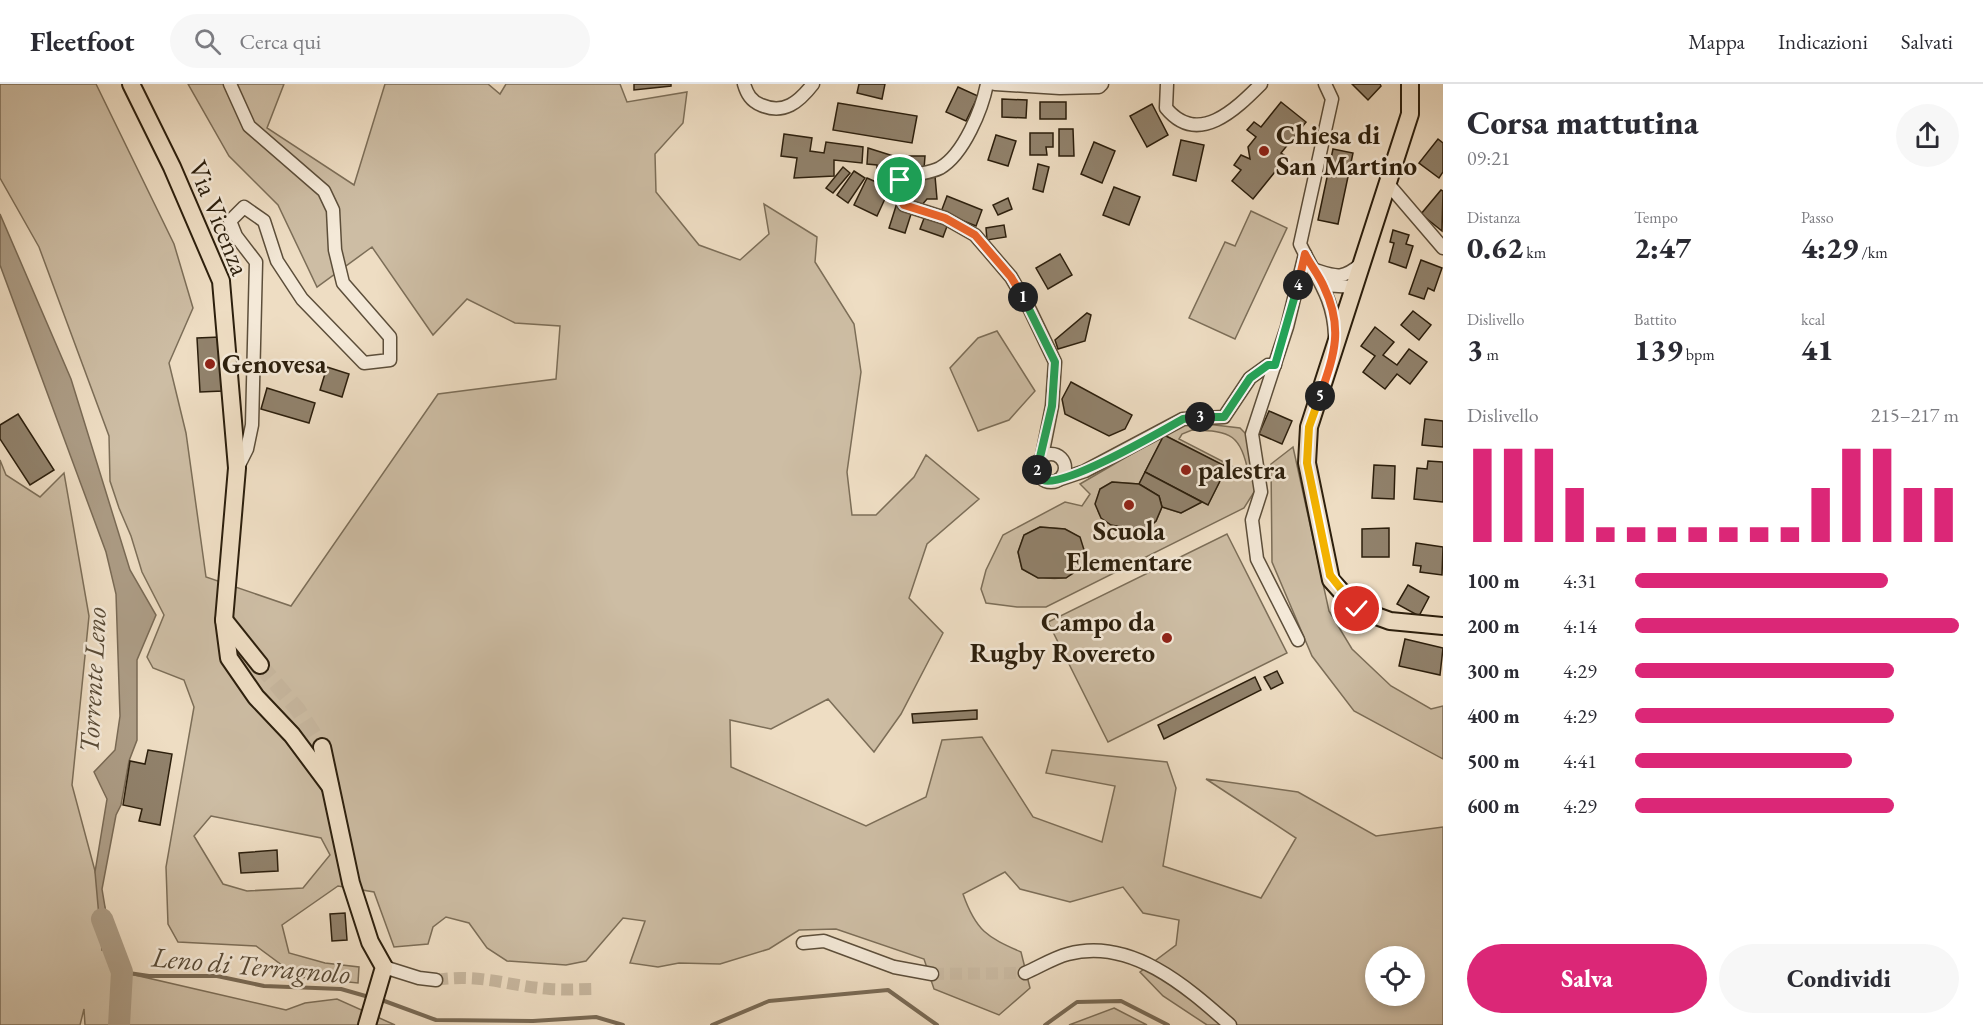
<!DOCTYPE html>
<html lang="it">
<head>
<meta charset="utf-8">
<style>
	:root { --surface:#fff; --page:#f7f7f7; --text:#2b2b33; --muted:#7c7c81; --line:#e1e1e2; --accent:#db2777 }
	body { margin:0; font-family:"EB Garamond",serif; background:var(--page); color:var(--text); height:100vh; display:flex; flex-direction:column; font-size:22px; white-space:nowrap }
	* { box-sizing:border-box; margin:0 }
	p { font-size:20px; color:var(--muted) }
	.icon { flex:none; width:33px; height:33px; fill:none; stroke:currentColor; stroke-width:2; stroke-linecap:round; stroke-linejoin:round }
	.map { position:relative; flex:1; overflow:hidden }
	.drawer { display:flex; flex-direction:column; background:var(--surface); width:540px }
	.drawer>* { flex:none }
	.controls { position:absolute; left:1365px; top:862px; display:grid; gap:12px }
	.controls a { display:grid; place-items:center; width:60px; height:60px; border-radius:50%; background:var(--surface); box-shadow:0 3px 9px #0003; font-size:30px }
	.pin { position:absolute; display:grid; place-items:center; width:51px; height:51px; color:#fff; margin:-26px; border:3px solid #fff; border-radius:50%; box-shadow:0 2px 6px #0007 }
	.km { position:absolute; width:30px; height:30px; margin:-15px; border-radius:50%; background:#222; color:#fff; font-size:16px; line-height:30px; text-align:center }
	.round { display:grid; place-items:center; flex:none; width:63px; height:63px; border-radius:32px; background:var(--page) }
	.summary { display:flex; align-items:center; justify-content:space-between; height:102px; padding:0 24px }
	h1 { font-size:33px; font-weight:800; line-height:45px }
	.metrics { display:grid; grid-template-columns:repeat(3,1fr); gap:9px; height:102px; padding:6px 24px }
	.metrics div { display:grid; align-content:center }
	.metrics b { font-size:30px; font-weight:800 }
	.metrics small { font-size:16px; font-weight:400 }
	.metrics p { font-size:16px }
	.chart { height:168px; padding:12px 24px }
	.chart p { display:flex; justify-content:space-between }
	.chart svg { width:100%; height:108px; margin-top:6px; stroke:var(--accent); stroke-width:6 }
	.primary-button { display:flex; gap:12px; margin-top:auto; padding:12px 24px }
	.primary-button a { flex:1; height:69px; border-radius:36px; background:var(--accent); color:#fff; font-size:24px; font-weight:800; line-height:69px; text-align:center }
	.primary-button a+a { background:var(--page); color:var(--text) }
	ul { padding:0 24px; list-style:none; font-size:20px }
	li { display:grid; grid-template-columns:96px 72px 1fr; align-items:center; height:45px }
	li i { height:15px; border-radius:8px; background:var(--accent) }
	header { display:flex; align-items:center; gap:36px; box-sizing:border-box; height:84px; padding:0 30px; background:var(--surface); border-bottom:2px solid var(--line) }
	header strong { font-size:28px }
	nav { display:flex; gap:33px; margin-inline-start:auto; font-size:21px }
	.search { width:420px; height:54px; background:var(--page); display:flex; align-items:center; gap:15px; box-sizing:border-box; padding:0 21px; border-radius:33px; color:var(--muted); font-size:22px }
	main { display:flex; flex:1; min-height:0 }
	.map>svg:first-child { display:block }
	.green { fill:#cdbda4; stroke:#7c6e58; stroke-width:1.5; fill-rule:evenodd }
	.water { fill:#ac9c85; stroke:#796a55; stroke-width:1.5 }
	.lines { fill:none; stroke-linecap:round; stroke-linejoin:round }
	.stream { stroke:#796a55; stroke-width:4 }
	.river { stroke:#ac9c85; stroke-width:22 }
	.building { fill:#91826c; stroke:#2c1f0d; stroke-width:1.5 }
	.minor-tunnel { stroke:#c7b79f; stroke-width:12; stroke-dasharray:12 6; stroke-linecap:butt }
	.major-tunnel { stroke:#c7b79f; stroke-width:16; stroke-dasharray:16 8; stroke-linecap:butt }
	.minor-casing { stroke:#5c4e3a; stroke-width:15 }
	.major-casing { stroke:#2c1f0d; stroke-width:20 }
	.minor { stroke:#f4e9d8; stroke-width:12 }
	.major { stroke:#eeddc3; stroke-width:16 }
	.split-1-casing { stroke:#fff; stroke-width:12 }
	.split-2-casing { stroke:#fff; stroke-width:12 }
	.split-3-casing { stroke:#fff; stroke-width:12 }
	.split-4-casing { stroke:#fff; stroke-width:12 }
	.split-5-casing { stroke:#fff; stroke-width:12 }
	.split-6-casing { stroke:#fff; stroke-width:12 }
	.split-7-casing { stroke:#fff; stroke-width:12 }
	.split-1 { stroke:#f0652b; stroke-width:8 }
	.split-2 { stroke:#22a559; stroke-width:8 }
	.split-3 { stroke:#22a559; stroke-width:8 }
	.split-4 { stroke:#22a559; stroke-width:8 }
	.split-5 { stroke:#f0652b; stroke-width:8 }
	.split-6 { stroke:#f5b400; stroke-width:8 }
	.split-7 { stroke:#f5b400; stroke-width:8 }
	.poi-dot { fill:#8f2418; stroke:#f4e9d8; stroke-width:2 }
	.labels { text-anchor:middle; stroke-width:5; stroke-linejoin:round; paint-order:stroke }
	.poi-label { font-size:27px; font-weight:bold; fill:#2c1f0d; stroke:#f4e9d8; text-anchor:start }
	.street-label { font-size:27px; fill:#2c1f0d; stroke:#f4e9d8 }
	.water-label { font-size:28px; font-style:italic; fill:#594b37; stroke:#f4e9d8 }
</style>
</head>
<body>
<header>
<strong>Fleetfoot</strong>
<div class="search"><svg class="icon" aria-label="search" viewBox="0 0 24 24"><circle cx="10" cy="10" r="6"/><path d="M15 15l6 6"/></svg>Cerca qui</div>
<nav><a>Mappa</a><a>Indicazioni</a><a>Salvati</a></nav>
</header>
<main>
<div class="map">
<svg width="1443" height="941" viewBox="0 0 1443 941">
	<rect width="100%" height="100%" fill="#eeddc3"/>
	<filter id="stains"><feTurbulence type="fractalNoise" baseFrequency=".00333" numOctaves="4"/><feColorMatrix values="0 0 0 0 .2 0 0 0 0 .09 0 0 0 0 .02 0 0 0 .5 -.17"/></filter>
	<radialGradient id="worn" r=".72"><stop offset=".6" stop-color="#630" stop-opacity="0"/><stop offset="1" stop-color="#630" stop-opacity=".3"/></radialGradient>
	<!-- green -->
	<g class="green">
		<path d="M0 0H96L174 160 193 224 169 279 186 349 206 493 291 522 438 310 556 295 560 242 515 239 467 215 433 251 372 163 317 203 278 121 229 72 188 0H284L267 44 354 101 385 0H488L500 10 506 0H620L627 18 687 8 683 39 655 70 656 108 699 161 740 176 769 150 764 120 817 153 815 178 854 240 861 288 847 388 852 431H876L914 393 926 371 979 415 927 460 909 514 943 549 901 630 874 668 828 615 771 645 730 636 731 683 866 742 926 713 942 656 982 653 1033 733 1102 758 1115 702 1046 689 1052 666 1167 678 1176 704 1163 782 1261 814 1296 754 1206 695 1298 708 1376 752 1443 743V941H1207L1163 912 1140 888 1176 861 1179 836 1143 829 1123 803 1070 818 1020 805 1005 788 963 810C976 847 987 853 1021 868L1030 904 999 931 934 905 924 875 836 845 799 846 769 865 720 880 679 879 658 883 630 879 645 837 623 834 586 877 566 881 507 877 487 864 469 839 446 833 433 843 428 860 394 863 374 808 338 802 282 841 289 869 325 879 359 883 358 899 298 893 256 862 178 858 168 840 166 783 194 623 184 596 153 584 147 573 164 531 142 488 131 452 119 424 110 397 109 352 39 163 0 94ZM211 732 321 754 330 771 303 804 247 807 223 800 194 752ZM1376 873H1414V912H1376Z"/>
		<polygon points="1251,127 1287,144 1235,255 1189,234 1225,158 1235,162"/>
		<polygon points="997,247 1035,307 1009,336 978,347 950,284 978,254"/>
		<path d="M1198 339 1240 344 1246 350 1256 405 1244 424 1046 523H1017L986 519 981 505 986 486 1003 451 1065 418 1082 422 1090 410 1080 400 1183 340ZM1192 346C1232 347 1240 350 1249 391L1179 355 1182 350ZM1164 351 1227 383 1208 420 1202 418 1181 429 1162 423 1156 437 1145 447C1117 442 1088 443 1100 405L1112 398 1139 400ZM1040 443 1065 445 1079 453C1095 497 1052 503 1022 485L1018 468 1024 451Z"/>
		<polygon points="1293,363 1329,527 1352,565 1391,602 1431,625 1443,622 1443,675 1354,627 1312,572 1272,478 1271,380"/>
		<polygon points="0,376 6,391 40,413 64,389 89,532 72,701 122,888 286,926 305,919 337,915 395,941 85,941 84,925 80,941 0,941"/>
		<polygon points="1227,450 1287,569 1108,658 1048,538"/>
		<polygon points="1114,924 1147,941 1069,941"/>
	</g>
	<!-- water -->
	<polygon class="water" points="0,130 71,295 130,486 156,531 137,576 137,656 129,677 121,721 116,731 102,805 106,829 120,862 102,866 95,788 107,715 94,688 115,666 120,632 116,510 106,468 0,181"/>
	<g class="lines">
		<!-- stream -->
		<g class="stream">
			<polyline points="122,888 149,892 217,892 264,902 341,905 369,913"/>
			<polyline points="379,915 436,936 533,937 596,933 623,941"/>
			<polyline points="712,941 769,917 888,906 937,941"/>
			<polyline points="1045,941 1077,918 1121,917 1168,941"/>
		</g>
		<!-- river -->
		<polyline class="river" points="102,835 122,888 119,941"/>
	</g>
	<!-- building -->
	<g class="building">
		<polygon points="634,0 671,0 671,2 634,6"/>
		<polygon points="859,0 885,0 882,15 857,9"/>
		<polygon points="1352,0 1380,0 1381,2 1368,16"/>
		<polygon points="958,3 978,12 966,37 946,28"/>
		<polygon points="1002,15 1027,16 1026,34 1002,33"/>
		<rect x="1040" y="18" width="26" height="17"/>
		<polygon points="1281,18 1306,38 1281,69 1287,73 1253,115 1232,97 1241,86 1234,81 1241,71 1250,75 1248,63 1256,53 1247,46 1254,38 1261,43"/>
		<polygon points="838,19 917,32 912,59 833,46"/>
		<polygon points="1152,20 1168,51 1147,63 1130,32"/>
		<polygon points="1059,45 1073,45 1074,72 1059,72"/>
		<polygon points="1030,49 1053,49 1053,63 1046,63 1047,71 1030,71"/>
		<polygon points="784,50 812,54 810,67 824,69 826,58 863,63 862,79 834,76 834,92 794,94 797,74 781,72"/>
		<polygon points="996,51 1016,57 1008,82 988,76"/>
		<polygon points="1438,55 1443,59 1443,88 1439,94 1419,79"/>
		<polygon points="1181,56 1204,61 1196,97 1173,91"/>
		<polygon points="1094,58 1115,67 1102,99 1081,90"/>
		<polygon points="868,64 906,76 897,100 877,92 877,81 867,80"/>
		<polygon points="1333,65 1353,69 1338,140 1318,136"/>
		<polygon points="909,72 925,72 924,85 908,84"/>
		<polygon points="1038,80 1049,83 1043,108 1033,105"/>
		<polygon points="843,83 850,89 833,109 826,104"/>
		<polygon points="854,87 865,94 848,119 837,111"/>
		<polygon points="935,92 937,115 927,115 921,122 906,119 905,99"/>
		<polygon points="867,94 890,104 877,132 854,121"/>
		<polygon points="1114,103 1140,113 1129,141 1103,131"/>
		<polygon points="1441,106 1443,107 1442,147 1421,130"/>
		<polygon points="947,112 982,126 976,142 941,128"/>
		<polygon points="1008,114 1012,125 998,131 993,121"/>
		<polygon points="896,122 912,127 905,149 889,144"/>
		<polygon points="926,129 949,137 943,153 920,145"/>
		<polygon points="1004,141 1006,153 987,156 986,144"/>
		<polygon points="1393,146 1409,151 1406,160 1413,162 1406,184 1389,178 1394,159 1390,158"/>
		<polygon points="1060,170 1072,191 1048,205 1036,184"/>
		<polygon points="1421,176 1442,184 1434,207 1428,204 1424,215 1409,210"/>
		<polygon points="1413,227 1431,241 1419,256 1401,241"/>
		<polygon points="1087,229 1091,231 1085,257 1058,265 1055,256"/>
		<polygon points="1375,243 1394,258 1383,271 1397,281 1409,265 1427,278 1410,300 1397,290 1385,305 1363,288 1375,272 1361,262"/>
		<polygon points="220,253 223,307 200,308 197,254"/>
		<polygon points="327,283 349,290 342,313 320,306"/>
		<polygon points="1071,298 1132,331 1125,345 1109,352 1065,330 1062,315"/>
		<polygon points="267,304 315,319 309,339 261,325"/>
		<polygon points="1269,327 1292,337 1282,360 1259,350"/>
		<polygon points="18,330 54,386 30,401 0,355 0,341"/>
		<polygon points="1425,335 1443,337 1443,363 1422,361"/>
		<polygon points="1164,351 1227,383 1208,421 1145,388"/>
		<polygon points="1428,377 1443,378 1443,418 1414,415 1417,384 1427,385"/>
		<polygon points="1374,381 1395,382 1394,415 1372,414"/>
		<polygon points="1145,388 1202,418 1181,429 1162,423 1159,412 1139,400"/>
		<polygon points="1112,398 1139,400 1159,412 1162,423 1156,437 1145,447 1111,441 1101,434 1095,420 1100,405"/>
		<polygon points="1040,443 1065,445 1080,453 1085,469 1080,484 1066,494 1038,494 1022,485 1018,468 1024,451"/>
		<polygon points="1389,444 1389,473 1362,473 1362,445"/>
		<polygon points="1416,459 1443,463 1442,491 1420,488 1421,482 1413,481"/>
		<polygon points="1408,501 1429,513 1419,532 1397,520"/>
		<polygon points="1405,555 1443,564 1440,591 1399,582"/>
		<polygon points="1277,587 1283,599 1271,605 1264,593"/>
		<polygon points="1255,593 1261,606 1164,655 1158,641"/>
		<polygon points="977,626 977,635 913,639 912,630"/>
		<polygon points="148,666 172,670 160,741 139,737 142,725 123,721 130,677 145,680"/>
		<polygon points="277,766 278,787 241,789 239,769"/>
		<polygon points="345,829 347,856 332,857 330,830"/>
	</g>
	<g class="lines">
		<!-- minor-tunnel -->
		<g class="minor-tunnel">
			<polyline points="932,890 1025,889"/>
			<path d="M436 896C480 889 508 902 550 905 566 906 582 905 597 905"/>
		</g>
		<!-- major-tunnel -->
		<polyline class="major-tunnel" points="260,581 298,626 322,663"/>
		<defs>
			<g id="minor">
				<polyline points="230,0 249,42 324,107 333,126 335,166 343,199 390,253 390,276 364,279 302,215 277,177 264,137 244,123 230,137 236,152 256,178 252,341 247,365 238,383"/>
				<path d="M744 0C747 10 751 17 761 21 784 31 799 18 813 0"/>
				<path d="M987 0C982 25 964 70 940 84 928 90 914 89 900 96L897 110 904 121 945 134 975 151 1011 193 1030 226 1055 278 1052 322 1042 372"/>
				<polyline points="995,0 1060,4 1099,3 1102,0"/>
				<path d="M1167 0 1166 24C1198 63 1236 25 1261 0"/>
				<path d="M1325 0 1332 15 1300 160C1316 194 1334 213 1335 252"/>
				<polyline points="1389,101 1443,164"/>
				<path d="M1312 185C1335 192 1341 197 1361 180"/>
				<polyline points="1324,201 1354,203"/>
				<circle cx="1051" cy="384" r="14"/>
				<polyline points="1058,396 1085,387 1183,335 1224,333 1250,294 1268,281 1275,281"/>
				<polyline points="1298,556 1257,475 1252,436 1261,408 1252,350 1287,243 1305,170"/>
				<polyline points="803,859 824,857 894,883 932,890"/>
				<polyline points="384,883 419,894 436,896"/>
				<path d="M1025 889C1039 883 1053 874 1068 870 1131 853 1187 903 1230 941"/>
			</g>
			<g id="major">
				<polyline points="131,0 172,83 221,197 237,384 224,536 229,574 256,613 292,651 330,702"/>
				<polyline points="1410,0 1410,30 1309,343 1307,379 1331,496 1357,525 1390,537 1443,542"/>
				<polyline points="224,536 260,581"/>
				<polyline points="322,663 351,799 370,858 384,883 367,941"/>
			</g>
		</defs>
		<!-- minor casing -->
		<use href="#minor" class="minor-casing"/>
		<!-- major casing -->
		<use href="#major" class="major-casing"/>
		<!-- minor -->
		<use href="#minor" class="minor"/>
		<!-- major -->
		<use href="#major" class="major"/>
	</g>
	<g class="lines">
		<defs>
			<polyline id="split-1" points="900,96 897,110 904,121 945,134 975,151 1011,193 1023,213"/>
			<polyline id="split-2" points="1023,213 1055,278 1052,322 1037,386"/>
			<path id="split-3" d="M1037 386 1043 396C1064 404 1160 348 1183 335L1200 333"/>
			<polyline id="split-4" points="1200,333 1224,333 1250,294 1268,281 1275,281 1298,201"/>
			<path id="split-5" d="M1298 201 1305 170C1311 182 1319 191 1324 203 1344 245 1334 271 1320 312"/>
			<polyline id="split-6" points="1320,312 1309,343 1307,379 1330,491"/>
			<polyline id="split-7" points="1330,491 1357,525"/>
		</defs>
		<!-- split-1 casing -->
		<use href="#split-1" class="split-1-casing"/>
		<!-- split-2 casing -->
		<use href="#split-2" class="split-2-casing"/>
		<!-- split-3 casing -->
		<use href="#split-3" class="split-3-casing"/>
		<!-- split-4 casing -->
		<use href="#split-4" class="split-4-casing"/>
		<!-- split-5 casing -->
		<use href="#split-5" class="split-5-casing"/>
		<!-- split-6 casing -->
		<use href="#split-6" class="split-6-casing"/>
		<!-- split-7 casing -->
		<use href="#split-7" class="split-7-casing"/>
		<!-- split-1 -->
		<use href="#split-1" class="split-1"/>
		<!-- split-2 -->
		<use href="#split-2" class="split-2"/>
		<!-- split-3 -->
		<use href="#split-3" class="split-3"/>
		<!-- split-4 -->
		<use href="#split-4" class="split-4"/>
		<!-- split-5 -->
		<use href="#split-5" class="split-5"/>
		<!-- split-6 -->
		<use href="#split-6" class="split-6"/>
		<!-- split-7 -->
		<use href="#split-7" class="split-7"/>
	</g>
	<!-- markers -->
	<g class="poi-dot">
		<circle cx="1264" cy="67" r="6"/>
		<circle cx="210" cy="280" r="6"/>
		<circle cx="1186" cy="386" r="6"/>
		<circle cx="1129" cy="421" r="6"/>
		<circle cx="1167" cy="554" r="6"/>
	</g>
	<g class="labels">
		<!-- poi labels -->
		<g class="poi-label">
			<text x="1276" y="60">Chiesa di<tspan x="1276" dy="31">San Martino</tspan></text>
			<text x="222" y="289">Genovesa</text>
			<text x="1198" y="395">palestra</text>
			<text x="1129" y="456" text-anchor="middle">Scuola<tspan x="1129" dy="31">Elementare</tspan></text>
			<text x="1155" y="547" text-anchor="end">Campo da<tspan x="1155" dy="31">Rugby Rovereto</tspan></text>
		</g>
		<!-- street labels -->
		<g class="street-label">
			<text transform="translate(219 134) rotate(68)" y="9">Via Vicenza</text>
		</g>
		<!-- water labels -->
		<g class="water-label">
			<text transform="translate(92 596) rotate(-87)" y="10">Torrente Leno</text>
			<text transform="translate(251 881) rotate(5)" y="10">Leno di Terragnolo</text>
		</g>
	</g>
	<rect width="100%" height="100%" filter="url(#stains)"/>
	<rect width="100%" height="100%" fill="url(#worn)"/>
</svg>
<div class="controls">
<a><svg class="icon" aria-label="locate" viewBox="0 0 24 24"><circle cx="12" cy="12" r="6"/><path d="M12 2v4M12 18v4M2 12h4M18 12h4"/></svg></a>
</div>
<div class="pin" style="left:900px;top:96px;background:#1e9e55"><svg class="icon" aria-label="arrive" viewBox="0 0 24 24"><path d="M6 21V4h12l-3 4 3 4H6"/></svg></div>
<div class="pin" style="left:1357px;top:525px;background:#d93025"><svg class="icon" aria-label="check" viewBox="0 0 24 24"><path d="M5 12l5 5 9-10"/></svg></div>
<b class="km" style="left:1023px;top:213px">1</b>
<b class="km" style="left:1037px;top:386px">2</b>
<b class="km" style="left:1200px;top:333px">3</b>
<b class="km" style="left:1298px;top:201px">4</b>
<b class="km" style="left:1320px;top:312px">5</b>
</div>
<section class="drawer">
<div class="summary"><div><h1>Corsa mattutina</h1><p>09:21</p></div><a class="round"><svg class="icon" aria-label="share" viewBox="0 0 24 24"><path d="M12 15V3M7 8l5-5 5 5M5 13v7h14v-7"/></svg></a></div>
<div class="metrics">
<div><p>Distanza</p><b>0.62<small> km</small></b></div>
<div><p>Tempo</p><b>2:47</b></div>
<div><p>Passo</p><b>4:29<small> /km</small></b></div>
</div>
<div class="metrics">
<div><p>Dislivello</p><b>3<small> m</small></b></div>
<div><p>Battito</p><b>139<small> bpm</small></b></div>
<div><p>kcal</p><b>41</b></div>
</div>
<div class="chart"><p><span>Dislivello</span>215–217 m</p>
<svg viewBox="0 0 160 44" preserveAspectRatio="none"><path d="M5 44V6M15 44V6M25 44V6M35 44V22M45 44V38M55 44V38M65 44V38M75 44V38M85 44V38M95 44V38M105 44V38M115 44V22M125 44V6M135 44V6M145 44V22M155 44V22"/></svg>
</div>
<ul>
<li><b>100 m</b>4:31<i style="width:78%"></i></li>
<li><b>200 m</b>4:14<i style="width:100%"></i></li>
<li><b>300 m</b>4:29<i style="width:80%"></i></li>
<li><b>400 m</b>4:29<i style="width:80%"></i></li>
<li><b>500 m</b>4:41<i style="width:67%"></i></li>
<li><b>600 m</b>4:29<i style="width:80%"></i></li>
</ul>
<div class="primary-button"><a>Salva</a><a>Condividi</a></div>
</section>
</main>
</body>
</html>
